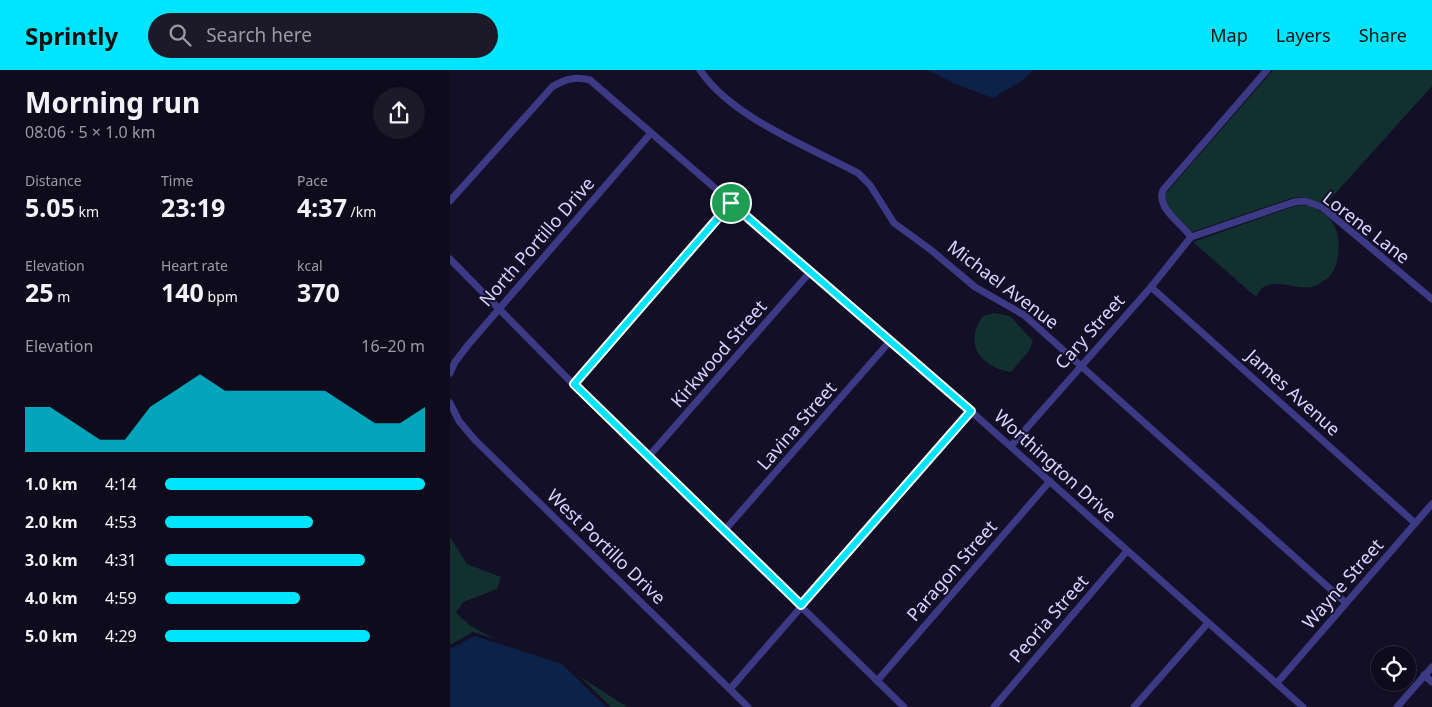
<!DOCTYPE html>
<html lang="en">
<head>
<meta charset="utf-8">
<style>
	:root { --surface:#0e0b1c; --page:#1c1929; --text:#f1f3f6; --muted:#9b9ba3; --line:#2e2b3b; --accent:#00e5ff }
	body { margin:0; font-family:"Noto Sans",sans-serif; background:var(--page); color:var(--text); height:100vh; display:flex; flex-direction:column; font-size:19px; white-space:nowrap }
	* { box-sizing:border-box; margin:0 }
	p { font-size:16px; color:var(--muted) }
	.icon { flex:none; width:28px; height:28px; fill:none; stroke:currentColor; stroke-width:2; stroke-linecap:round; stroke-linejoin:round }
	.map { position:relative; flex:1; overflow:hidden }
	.details { display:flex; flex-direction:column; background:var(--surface); width:450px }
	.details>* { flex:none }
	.controls { position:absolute; left:921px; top:576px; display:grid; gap:10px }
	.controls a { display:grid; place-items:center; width:45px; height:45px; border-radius:50%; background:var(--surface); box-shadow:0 1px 4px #0004,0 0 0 1px var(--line); font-size:25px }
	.pin { position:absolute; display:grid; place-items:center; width:42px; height:42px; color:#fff; margin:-21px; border:2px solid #fff; border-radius:50%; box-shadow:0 1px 5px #0007 }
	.round { display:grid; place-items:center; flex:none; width:52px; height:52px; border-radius:26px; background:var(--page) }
	.summary { display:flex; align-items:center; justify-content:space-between; height:85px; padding:0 25px }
	h1 { font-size:28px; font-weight:700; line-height:38px }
	.figures { display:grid; grid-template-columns:repeat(3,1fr); gap:8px; height:85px; padding:5px 25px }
	.figures div { display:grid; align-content:center }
	.figures b { font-size:25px; font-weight:700 }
	.figures small { font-size:14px; font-weight:400 }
	.figures p { font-size:14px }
	.chart { height:140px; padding:10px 25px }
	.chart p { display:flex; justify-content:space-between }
	.chart svg { width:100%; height:90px; margin-top:5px; fill:var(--accent); opacity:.7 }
	ul { padding:0 25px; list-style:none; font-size:16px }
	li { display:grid; grid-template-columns:80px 60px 1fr; align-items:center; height:38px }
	li i { height:12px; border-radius:6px; background:var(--accent) }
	header { display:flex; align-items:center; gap:30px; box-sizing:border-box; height:70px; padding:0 25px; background:var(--accent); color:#111 }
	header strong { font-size:24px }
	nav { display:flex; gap:28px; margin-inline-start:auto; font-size:18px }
	.search { width:350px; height:45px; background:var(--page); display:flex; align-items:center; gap:12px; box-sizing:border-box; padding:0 18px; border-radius:28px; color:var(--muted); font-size:19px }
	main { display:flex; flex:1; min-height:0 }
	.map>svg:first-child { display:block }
	.green { fill:#12302f }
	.water { fill:#0c2248 }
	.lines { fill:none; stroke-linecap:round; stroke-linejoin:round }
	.minor { stroke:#3d3a85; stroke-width:7 }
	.route-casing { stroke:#fff; stroke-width:10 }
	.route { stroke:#00e5ff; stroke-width:6 }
	.labels { text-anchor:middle; stroke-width:4; stroke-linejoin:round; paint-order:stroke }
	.street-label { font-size:18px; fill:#d9d4ff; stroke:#130f26 }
</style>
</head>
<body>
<header>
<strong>Sprintly</strong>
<div class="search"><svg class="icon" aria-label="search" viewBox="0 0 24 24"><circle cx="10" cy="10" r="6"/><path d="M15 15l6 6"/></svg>Search here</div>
<nav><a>Map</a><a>Layers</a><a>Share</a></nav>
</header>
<main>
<section class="details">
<div class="summary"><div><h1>Morning run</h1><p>08:06 · 5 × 1.0 km</p></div><a class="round"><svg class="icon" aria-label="share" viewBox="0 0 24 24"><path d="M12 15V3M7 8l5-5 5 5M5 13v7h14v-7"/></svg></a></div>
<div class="figures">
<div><p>Distance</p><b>5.05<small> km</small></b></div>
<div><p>Time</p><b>23:19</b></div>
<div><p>Pace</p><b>4:37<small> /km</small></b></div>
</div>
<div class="figures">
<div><p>Elevation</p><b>25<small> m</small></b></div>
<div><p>Heart rate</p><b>140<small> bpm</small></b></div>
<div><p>kcal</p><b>370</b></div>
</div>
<div class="chart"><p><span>Elevation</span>16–20 m</p>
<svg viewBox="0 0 160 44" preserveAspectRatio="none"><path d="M0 44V22L10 22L20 30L30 38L40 38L50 22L60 14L70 6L80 14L90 14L100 14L110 14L120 14L130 22L140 30L150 30L160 22V44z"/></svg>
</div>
<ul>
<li><b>1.0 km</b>4:14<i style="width:100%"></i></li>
<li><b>2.0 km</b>4:53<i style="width:57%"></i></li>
<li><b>3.0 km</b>4:31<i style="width:77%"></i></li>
<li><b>4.0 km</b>4:59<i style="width:52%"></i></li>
<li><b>5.0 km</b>4:29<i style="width:79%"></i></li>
</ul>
</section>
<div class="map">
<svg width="982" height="637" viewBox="0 0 982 637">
	<rect width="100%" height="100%" fill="#130f26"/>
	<!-- green -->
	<g class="green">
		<path d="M823 0H982V16L875 135 855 127 842 128 742 162C735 151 711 138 716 123Z"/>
		<path d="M855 135C881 141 892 160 888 186 887 193 884 202 879 207 875 210 867 216 862 217 844 221 817 202 806 227L743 172 845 136Z"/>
		<path d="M544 243 560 246 583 271 579 281 561 302C530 297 513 273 533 246Z"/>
		<polygon points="0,467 17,494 51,507 47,519 13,532 6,543 21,556 45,569 23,562 0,575"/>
		<polygon points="129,606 177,637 161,637"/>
	</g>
	<!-- water -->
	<g class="water">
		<polygon points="477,0 583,0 573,10 543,28 506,14"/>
		<polygon points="25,566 112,594 156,637 0,637 0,579"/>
	</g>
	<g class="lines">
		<!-- minor -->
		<g class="minor">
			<path d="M250 0C281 47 359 77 408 103L420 115 444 153 481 180 525 217 574 245 896 533"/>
			<path d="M0 131 102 17C115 9 125 6 140 10L441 270 853 637"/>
			<polyline points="741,167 844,132 855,131 872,137 982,229"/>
			<path d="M741 167C732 153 706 139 713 120L817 0"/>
			<polyline points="0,189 123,314 454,637"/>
			<polyline points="701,217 965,453"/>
			<polyline points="0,303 5,292 18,275 201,63"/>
			<polyline points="123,314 281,133"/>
			<polyline points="0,333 9,351 25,370 298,637"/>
			<polyline points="561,376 701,217 741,167"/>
			<polyline points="199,386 361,201"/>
			<polyline points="274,461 441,270"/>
			<polyline points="974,605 982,612"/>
			<polyline points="427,611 600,411"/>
			<polyline points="827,613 982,434"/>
			<polyline points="280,619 521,341"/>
			<polyline points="544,637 677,481"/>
			<polyline points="684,637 758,553"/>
			<polyline points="947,637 982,597"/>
		</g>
	</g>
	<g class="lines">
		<defs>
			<polygon id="route" points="281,133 521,341 351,535 124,314"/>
		</defs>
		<!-- route casing -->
		<use href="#route" class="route-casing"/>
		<!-- route -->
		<use href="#route" class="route"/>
	</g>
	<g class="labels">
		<!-- street labels -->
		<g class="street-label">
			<text transform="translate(916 158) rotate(38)" y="6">Lorene Lane</text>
			<text transform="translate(87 172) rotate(-49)" y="6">North Portillo Drive</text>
			<text transform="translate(553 215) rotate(37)" y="6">Michael Avenue</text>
			<text transform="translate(640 262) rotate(-48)" y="6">Cary Street</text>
			<text transform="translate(269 284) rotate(-49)" y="6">Kirkwood Street</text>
			<text transform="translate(843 323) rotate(42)" y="6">James Avenue</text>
			<text transform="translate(347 356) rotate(-49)" y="6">Lavina Street</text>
			<text transform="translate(605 396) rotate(42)" y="6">Worthington Drive</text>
			<text transform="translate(156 477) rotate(44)" y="6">West Portillo Drive</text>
			<text transform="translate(502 501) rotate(-49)" y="6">Paragon Street</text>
			<text transform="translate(893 514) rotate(-49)" y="6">Wayne Street</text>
			<text transform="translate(599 549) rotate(-49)" y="6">Peoria Street</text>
		</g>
	</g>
</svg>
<div class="controls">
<a><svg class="icon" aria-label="locate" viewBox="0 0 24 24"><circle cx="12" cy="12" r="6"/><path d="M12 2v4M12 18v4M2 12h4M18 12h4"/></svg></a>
</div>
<div class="pin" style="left:281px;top:133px;background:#1e9e55"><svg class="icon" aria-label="arrive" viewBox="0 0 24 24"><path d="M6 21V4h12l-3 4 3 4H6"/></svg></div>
</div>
</main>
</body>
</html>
